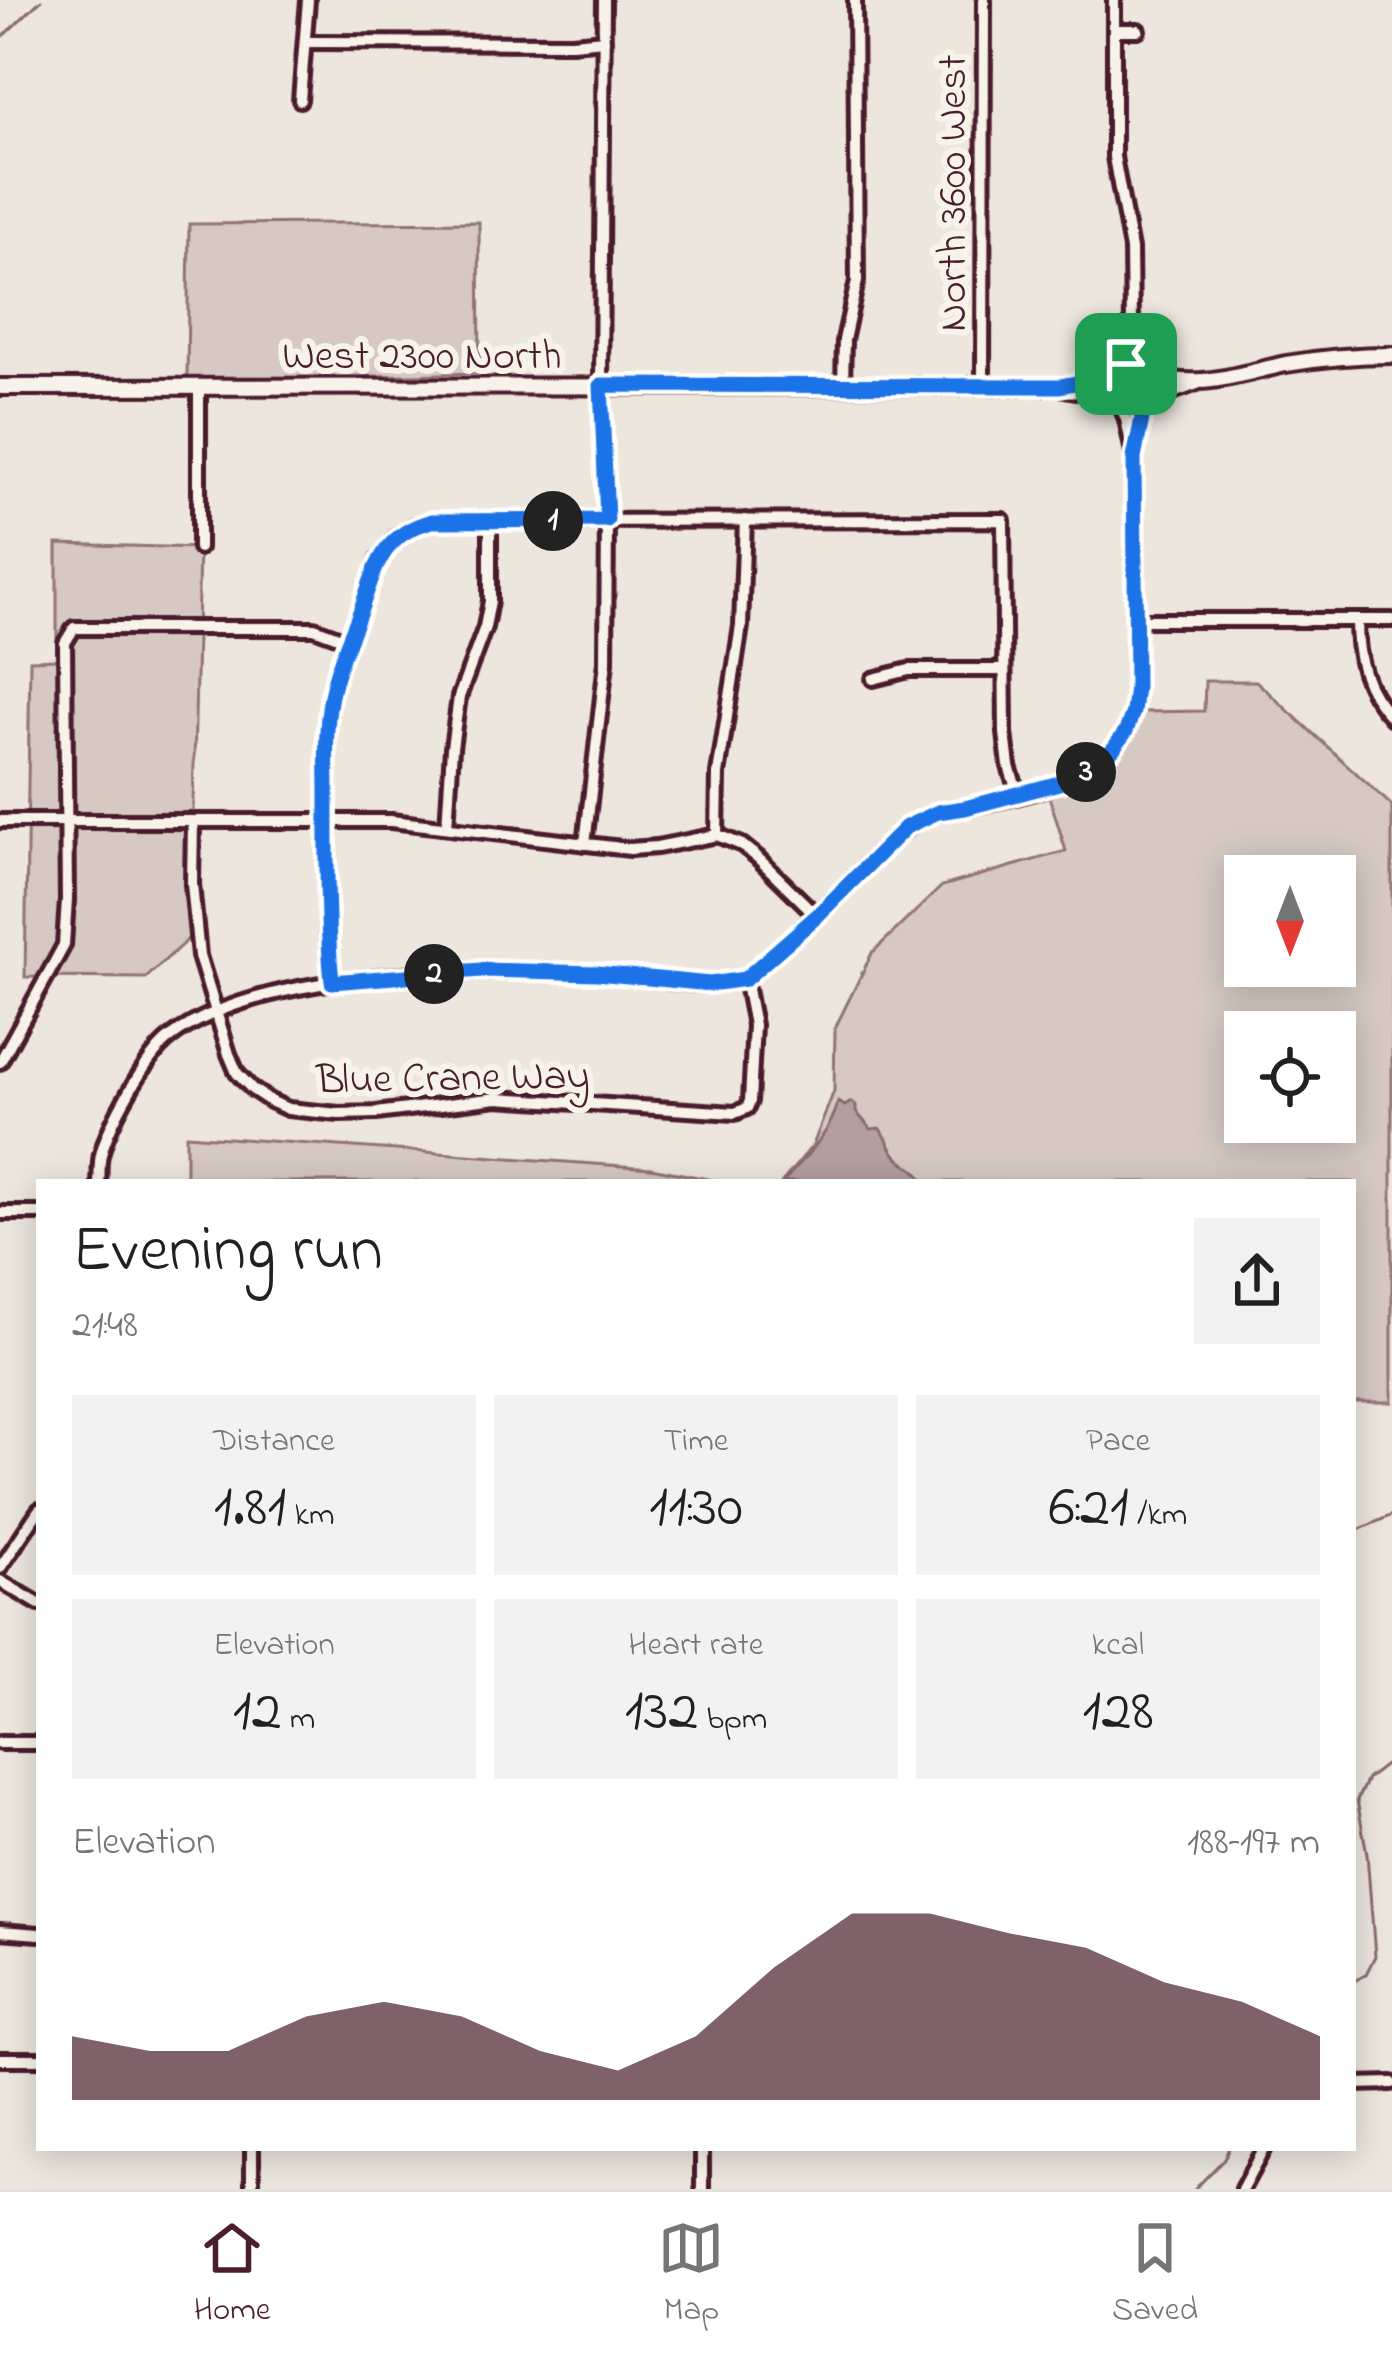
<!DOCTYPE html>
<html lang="en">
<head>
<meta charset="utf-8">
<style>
	:root { --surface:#fff; --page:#f2f2f2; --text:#202124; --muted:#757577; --line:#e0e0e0; --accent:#4a1f2b }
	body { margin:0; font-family:"Indie Flower",sans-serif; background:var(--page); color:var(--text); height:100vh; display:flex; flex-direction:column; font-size:45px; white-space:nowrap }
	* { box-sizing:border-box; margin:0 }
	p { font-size:39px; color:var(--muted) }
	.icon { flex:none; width:66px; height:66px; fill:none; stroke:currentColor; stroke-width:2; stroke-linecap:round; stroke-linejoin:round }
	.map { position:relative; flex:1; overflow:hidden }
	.drawer { position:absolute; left:36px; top:1179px; width:1320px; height:972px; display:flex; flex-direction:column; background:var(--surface); border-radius:0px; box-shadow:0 6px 30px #0003 }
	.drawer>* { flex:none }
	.needle { width:78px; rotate:180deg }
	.tools { position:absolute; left:1224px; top:855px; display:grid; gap:24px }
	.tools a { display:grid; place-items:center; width:132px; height:132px; border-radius:0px; background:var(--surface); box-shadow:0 6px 30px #0003; font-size:60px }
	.pin { position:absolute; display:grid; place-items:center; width:102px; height:102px; color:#fff; margin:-51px; border-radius:24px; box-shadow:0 6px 18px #0006 }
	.km { position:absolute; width:60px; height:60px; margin:-30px; border-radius:50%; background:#222; color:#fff; font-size:33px; line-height:60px; text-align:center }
	.round { display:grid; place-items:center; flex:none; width:126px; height:126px; border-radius:0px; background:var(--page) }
	.overview { display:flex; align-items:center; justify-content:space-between; height:204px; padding:0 36px }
	h1 { font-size:66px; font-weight:600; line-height:90px }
	.metrics { display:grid; grid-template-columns:repeat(3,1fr); gap:18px; height:204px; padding:12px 36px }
	.metrics div { display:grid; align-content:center; border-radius:0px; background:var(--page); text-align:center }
	.metrics b { font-size:60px; font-weight:600 }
	.metrics small { font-size:33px; font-weight:400 }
	.metrics p { font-size:33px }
	.chart { height:336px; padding:24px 36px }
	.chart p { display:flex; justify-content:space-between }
	.chart svg { width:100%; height:216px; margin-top:12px; fill:var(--accent); opacity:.7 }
	.menu { display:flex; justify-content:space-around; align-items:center; height:168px; border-top:3px solid var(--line); background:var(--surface); font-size:33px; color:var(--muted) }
	.menu a { display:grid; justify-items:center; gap:6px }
	.menu .active { color:var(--accent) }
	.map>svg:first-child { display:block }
	.green { fill:#d5c9c2; stroke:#907476; stroke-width:3; fill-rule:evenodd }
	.water { fill:#b39f9d; stroke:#896c6f; stroke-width:3 }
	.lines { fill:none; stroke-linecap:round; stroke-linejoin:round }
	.stream { stroke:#896c6f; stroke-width:3 }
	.minor-casing { stroke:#4a1f2b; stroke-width:20 }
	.tertiary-casing { stroke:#4a1f2b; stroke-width:22 }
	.minor { stroke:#f7f3e8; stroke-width:10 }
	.tertiary { stroke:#f7f3e8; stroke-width:14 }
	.route-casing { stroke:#fff; stroke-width:24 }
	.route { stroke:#1a73e8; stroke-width:15 }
	.labels { text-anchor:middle; stroke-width:12; stroke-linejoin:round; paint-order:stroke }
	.street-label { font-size:42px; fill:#4a1f2b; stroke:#f7f3e8 }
</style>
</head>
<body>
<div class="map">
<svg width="1392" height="2189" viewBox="0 0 1392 2189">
	<rect width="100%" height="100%" fill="#ece6dd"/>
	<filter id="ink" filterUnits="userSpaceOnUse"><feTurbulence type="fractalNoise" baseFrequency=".00833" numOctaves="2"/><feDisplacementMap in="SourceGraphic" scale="24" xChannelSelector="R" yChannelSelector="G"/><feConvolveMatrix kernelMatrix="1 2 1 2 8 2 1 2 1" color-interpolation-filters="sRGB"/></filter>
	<g filter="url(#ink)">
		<!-- green -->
		<g class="green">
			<polygon points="479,222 480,373 187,381 189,224"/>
			<polygon points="57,544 199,548 190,937 146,978 25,977 30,660 57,659"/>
			<path d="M1205 681H1256L1392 806V1402H1353V1182H782L813 1145 834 1091 835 1028 872 953 942 886 1066 851 1049 796C1098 781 1125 763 1143 712L1204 711ZM1245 876H1335V966H1245ZM1245 1032H1335V1122H1245Z"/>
			<polygon points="186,1135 651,1168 723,1182 186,1182"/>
		</g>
		<!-- water -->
		<path class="water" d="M838 1102 845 1106 851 1102 856 1105V1112L871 1129 879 1128C887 1135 888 1145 895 1154 904 1166 917 1167 924 1182H783C805 1157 830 1135 838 1102Z"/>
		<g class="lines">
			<!-- stream -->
			<g class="stream">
				<polyline points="0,39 41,0"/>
				<polyline points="1353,1532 1392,1515"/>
				<polyline points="1353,1983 1366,1974 1375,1956 1367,1854 1357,1800 1367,1779 1392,1760"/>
				<polyline points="1195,2189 1224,2159 1229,2148"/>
			</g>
			<defs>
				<g id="minor">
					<polyline points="1114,0 1114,157 1131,249 1132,326 1145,365"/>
					<polyline points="1114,30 1138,30"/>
					<polyline points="307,42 572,43 604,40"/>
					<polyline points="300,100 308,0"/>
					<polyline points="1120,366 1132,329"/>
					<polyline points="843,385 844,340 857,281 855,0"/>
					<polyline points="983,385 984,0"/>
					<polyline points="199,387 199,548"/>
					<polyline points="1135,454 1145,405"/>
					<polyline points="1137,620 1392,620"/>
					<path d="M1357 620C1357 659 1364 689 1392 718"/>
					<polyline points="873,679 909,670 1004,670"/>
					<polyline points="0,821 391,821 630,849 657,847 717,835 742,845 757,857 817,916"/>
					<polyline points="193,822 192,884 199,956 229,1054 237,1073 252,1089 270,1101 288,1109 339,1114 376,1113 497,1098 735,1113 747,1108 750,1101 754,1025 745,979"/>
					<polyline points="447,827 452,748 459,697 485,627 490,601 490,521"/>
					<polyline points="717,835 718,774 741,626 745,520"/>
					<polyline points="585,844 606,662 607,520 601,385 604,0"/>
					<polyline points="332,982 327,930 327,727 333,686 379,558 395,538 414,526 432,521 1003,520 1005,733 1009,766 1018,794"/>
					<polyline points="0,1062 64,945 67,900 65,643 74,628 314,628 349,641"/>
					<path d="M99 1182C100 1173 99 1163 101 1155 108 1125 146 1056 170 1038 261 968 482 967 595 973 639 975 699 992 740 980 753 976 765 961 776 952 798 932 821 911 842 890 870 862 896 830 932 815 944 810 956 810 968 808 1020 796 1101 783 1127 731 1133 717 1134 701 1136 687L1134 458 1126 419 1119 402"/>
					<polyline points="0,1213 39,1213"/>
					<polyline points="0,1568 39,1510"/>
					<polyline points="0,1581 39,1604"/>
					<polyline points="0,1743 39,1743"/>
					<polyline points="0,1931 39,1934"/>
					<polyline points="0,2059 39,2059"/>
					<polyline points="1353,2084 1392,2083"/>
					<polyline points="252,2148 252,2189"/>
					<polyline points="702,2148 702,2189"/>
					<polyline points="1242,2189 1264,2148"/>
				</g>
				<g id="tertiary">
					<circle cx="1133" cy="385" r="23"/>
					<path d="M1153 375C1197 391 1243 373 1286 364 1322 358 1356 355 1392 355"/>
					<polyline points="0,387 1060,386 1112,376"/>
					<polyline points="1065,388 1114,397"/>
					<polyline points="1151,399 1197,382"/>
				</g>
			</defs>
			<!-- minor casing -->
			<use href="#minor" class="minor-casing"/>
			<!-- tertiary casing -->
			<use href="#tertiary" class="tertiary-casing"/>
			<!-- minor -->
			<use href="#minor" class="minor"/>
			<!-- tertiary -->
			<use href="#tertiary" class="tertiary"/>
		</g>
	</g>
	<g class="lines" filter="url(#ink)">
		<defs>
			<path id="route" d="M1139 363 1154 375C1158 387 1155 397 1145 404L1134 458 1136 687 1133 712 1126 731 1114 748 1097 766 1063 782 965 808 938 812 906 827 817 916 745 979 710 984 597 973 481 970 332 982C326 920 327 859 327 797 327 761 324 722 333 687 339 660 352 634 361 609 376 566 383 534 432 521L607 520 601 385 1060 386 1112 376 1120 366Z"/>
		</defs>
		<!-- route casing -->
		<use href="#route" class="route-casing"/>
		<!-- route -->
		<use href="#route" class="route"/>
	</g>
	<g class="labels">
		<!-- street labels -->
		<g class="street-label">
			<text transform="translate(950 193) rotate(-90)" y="15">North 3600 West</text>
			<text x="422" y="368">West 2300 North</text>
			<text transform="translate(453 1075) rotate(-1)" y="15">Blue Crane Way</text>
		</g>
	</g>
</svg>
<div class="tools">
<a><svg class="needle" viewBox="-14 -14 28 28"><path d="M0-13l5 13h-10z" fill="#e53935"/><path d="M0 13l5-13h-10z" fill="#757577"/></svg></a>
<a><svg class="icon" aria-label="locate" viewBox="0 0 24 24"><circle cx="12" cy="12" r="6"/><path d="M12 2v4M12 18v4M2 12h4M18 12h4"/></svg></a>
</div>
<div class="pin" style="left:1126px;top:364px;background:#1e9e55"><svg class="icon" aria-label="arrive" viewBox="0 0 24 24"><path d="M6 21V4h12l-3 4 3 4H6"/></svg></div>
<b class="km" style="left:553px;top:521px">1</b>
<b class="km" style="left:434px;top:974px">2</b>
<b class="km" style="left:1086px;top:772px">3</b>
<section class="drawer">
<div class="overview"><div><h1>Evening run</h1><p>21:48</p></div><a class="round"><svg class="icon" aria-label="share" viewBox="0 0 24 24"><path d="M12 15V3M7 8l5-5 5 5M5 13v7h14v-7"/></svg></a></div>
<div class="metrics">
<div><p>Distance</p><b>1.81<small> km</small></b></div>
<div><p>Time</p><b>11:30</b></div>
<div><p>Pace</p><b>6:21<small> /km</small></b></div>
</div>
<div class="metrics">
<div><p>Elevation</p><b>12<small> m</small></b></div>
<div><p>Heart rate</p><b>132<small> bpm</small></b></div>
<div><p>kcal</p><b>128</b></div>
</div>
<div class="chart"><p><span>Elevation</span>188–197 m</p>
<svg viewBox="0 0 160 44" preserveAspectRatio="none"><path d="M0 44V31L10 34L20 34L30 27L40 24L50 27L60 34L70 38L80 31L90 17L100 6L110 6L120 10L130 13L140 20L150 24L160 31V44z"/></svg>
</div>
</section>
</div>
<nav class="menu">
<a class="active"><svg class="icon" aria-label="home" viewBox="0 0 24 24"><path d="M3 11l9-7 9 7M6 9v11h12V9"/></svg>Home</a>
<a><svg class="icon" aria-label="map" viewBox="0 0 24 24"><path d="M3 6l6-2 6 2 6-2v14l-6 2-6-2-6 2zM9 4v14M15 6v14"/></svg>Map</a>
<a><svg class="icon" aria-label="saved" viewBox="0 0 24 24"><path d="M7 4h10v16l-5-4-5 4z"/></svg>Saved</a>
</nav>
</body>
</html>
